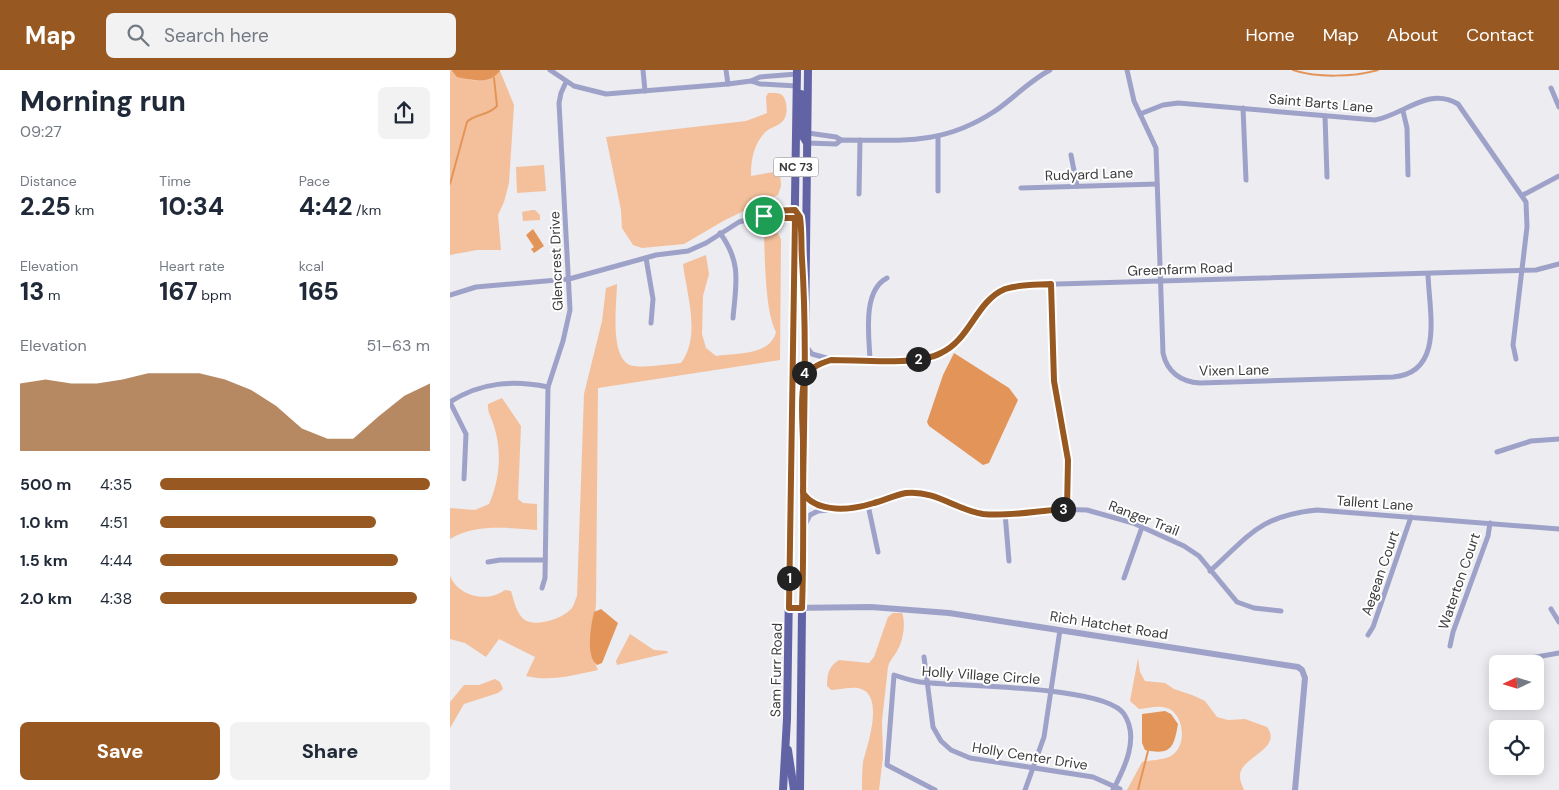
<!DOCTYPE html>
<html lang="en">
<head>
<meta charset="utf-8">
<style>
	:root { --surface:#fff; --page:#f2f2f3; --text:#1f2937; --muted:#747a83; --accent:#985821 }
	body { margin:0; font-family:"DM Sans",sans-serif; background:var(--page); color:var(--text); height:100vh; display:flex; flex-direction:column; font-size:19px; white-space:nowrap }
	* { box-sizing:border-box; margin:0 }
	p { font-size:16px; color:var(--muted) }
	.icon { flex:none; width:28px; height:28px; fill:none; stroke:currentColor; stroke-width:2; stroke-linecap:round; stroke-linejoin:round }
	.map { position:relative; flex:1; overflow:hidden }
	.drawer { display:flex; flex-direction:column; background:var(--surface); width:450px }
	.drawer>* { flex:none }
	.needle { width:32px; rotate:266deg }
	.tools { position:absolute; left:1039px; top:585px; display:grid; gap:10px }
	.tools a { display:grid; place-items:center; width:55px; height:55px; border-radius:8px; background:var(--surface); box-shadow:0 2px 12px #0003; font-size:25px }
	.pin { position:absolute; display:grid; place-items:center; width:42px; height:42px; color:#fff; margin:-21px; border:2px solid #fff; border-radius:50%; box-shadow:0 1px 5px #0007 }
	.km { position:absolute; width:25px; height:25px; margin:-12px; border-radius:50%; background:#222; color:#fff; font-size:14px; line-height:25px; text-align:center }
	.round { display:grid; place-items:center; flex:none; width:52px; height:52px; border-radius:8px; background:var(--page) }
	.overview { display:flex; align-items:center; justify-content:space-between; height:85px; padding:0 20px }
	h1 { font-size:28px; font-weight:800; line-height:38px }
	.figures { display:grid; grid-template-columns:repeat(3,1fr); gap:8px; height:85px; padding:5px 20px }
	.figures div { display:grid; align-content:center }
	.figures b { font-size:25px; font-weight:800 }
	.figures small { font-size:14px; font-weight:400 }
	.figures p { font-size:14px }
	.chart { height:140px; padding:10px 20px }
	.chart p { display:flex; justify-content:space-between }
	.chart svg { width:100%; height:90px; margin-top:5px; fill:var(--accent); opacity:.7 }
	.cta { display:flex; gap:10px; margin-top:auto; padding:10px 20px }
	.cta a { flex:1; height:58px; border-radius:8px; background:var(--accent); color:#fff; font-size:20px; font-weight:800; line-height:58px; text-align:center }
	.cta a+a { background:var(--page); color:var(--text) }
	ul { padding:0 20px; list-style:none; font-size:16px }
	li { display:grid; grid-template-columns:80px 60px 1fr; align-items:center; height:38px }
	li i { height:12px; border-radius:6px; background:var(--accent) }
	header { display:flex; align-items:center; gap:30px; box-sizing:border-box; height:70px; padding:0 25px; background:var(--accent); color:#fff }
	header strong { font-size:24px }
	nav { display:flex; gap:28px; margin-inline-start:auto; font-size:18px }
	.search { width:350px; height:45px; background:var(--page); display:flex; align-items:center; gap:12px; box-sizing:border-box; padding:0 18px; border-radius:8px; color:var(--muted); font-size:19px }
	main { display:flex; flex:1; min-height:0 }
	.map>svg:first-child { display:block }
	.green { fill:#f4c09b }
	.water { fill:#e39559 }
	.lines { fill:none; stroke-linecap:round; stroke-linejoin:round }
	.stream { stroke:#e39559; stroke-width:2 }
	.minor { stroke:#9fa2c8; stroke-width:5 }
	.tertiary { stroke:#9fa2c8; stroke-width:6 }
	.primary { stroke:#6163a5; stroke-width:8 }
	.route-casing { stroke:#fff; stroke-width:10 }
	.route { stroke:#985821; stroke-width:6 }
	.labels { text-anchor:middle; stroke-width:4; stroke-linejoin:round; paint-order:stroke }
	.shield { fill:#fff; stroke:#767677; stroke-width:1 }
	.shield-label { font-size:12px; font-weight:bold; fill:#3c3c3d }
	.street-label { font-size:14px; fill:#3c3c3d; stroke:#fff }
</style>
</head>
<body>
<header>
<strong>Map</strong>
<div class="search"><svg class="icon" aria-label="search" viewBox="0 0 24 24"><circle cx="10" cy="10" r="6"/><path d="M15 15l6 6"/></svg>Search here</div>
<nav><a>Home</a><a>Map</a><a>About</a><a>Contact</a></nav>
</header>
<main>
<section class="drawer">
<div class="overview"><div><h1>Morning run</h1><p>09:27</p></div><a class="round"><svg class="icon" aria-label="share" viewBox="0 0 24 24"><path d="M12 15V3M7 8l5-5 5 5M5 13v7h14v-7"/></svg></a></div>
<div class="figures">
<div><p>Distance</p><b>2.25<small> km</small></b></div>
<div><p>Time</p><b>10:34</b></div>
<div><p>Pace</p><b>4:42<small> /km</small></b></div>
</div>
<div class="figures">
<div><p>Elevation</p><b>13<small> m</small></b></div>
<div><p>Heart rate</p><b>167<small> bpm</small></b></div>
<div><p>kcal</p><b>165</b></div>
</div>
<div class="chart"><p><span>Elevation</span>51–63 m</p>
<svg viewBox="0 0 160 44" preserveAspectRatio="none"><path d="M0 44V11L10 9L20 11L30 11L40 9L50 6L60 6L70 6L80 9L90 14L100 22L110 33L120 38L130 38L140 27L150 17L160 11V44z"/></svg>
</div>
<ul>
<li><b>500 m</b>4:35<i style="width:100%"></i></li>
<li><b>1.0 km</b>4:51<i style="width:80%"></i></li>
<li><b>1.5 km</b>4:44<i style="width:88%"></i></li>
<li><b>2.0 km</b>4:38<i style="width:95%"></i></li>
</ul>
<div class="cta"><a>Save</a><a>Share</a></div>
</section>
<div class="map">
<svg width="1109" height="720" viewBox="0 0 1109 720">
	<rect width="100%" height="100%" fill="#ececf1"/>
	<!-- green -->
	<g class="green">
		<path d="M0 0C11 12 39 15 50 1L64 35 59 113 54 132 48 145 51 180H27L0 185Z"/>
		<path d="M318 23C323 23 330 22 333 26 338 33 338 47 332 52 322 60 317 56 308 72 302 83 301 94 301 106L330 101 331 116 328 125 275 150 234 174 192 178 183 175 172 158 171 140 156 67 296 51 317 43 316 27Z"/>
		<polygon points="94,95 96,121 67,123 66,97"/>
		<polygon points="82,140 85,140 90,145 90,150 73,151 72,142"/>
		<path d="M320 158 326 160 331 169 330 290 148 318 146 534 141 584 148 600C124 605 100 612 76 606L85 587 49 569 36 587 15 573 0 569V506C9 527 37 533 55 520L61 521C64 530 66 544 75 550 86 557 111 549 120 540 124 537 125 530 127 526L134 324 152 251 156 218 167 214C167 232 158 293 184 296 199 298 216 294 231 293 251 266 237 226 233 194L256 185 259 204 253 226 252 264 256 278 266 286C286 283 320 286 326 262 315 241 315 189 314 164Z"/>
		<path d="M52 328 71 356 68 429 73 433 87 434V460C58 458 26 453 0 469V438L25 440 39 434C50 409 52 382 44 356 42 349 37 342 38 334Z"/>
		<path d="M443 543H452C456 552 453 571 448 579 445 586 440 589 438 597L432 651 433 687 429 720H412C412 711 412 701 413 692 417 676 436 623 408 618 399 617 390 620 381 620L377 616C377 604 379 596 389 590L419 593 424 587 438 547Z"/>
		<polygon points="180,564 204,580 217,581 218,583 167,595 166,591"/>
		<path d="M688 588 690 602 695 611 715 613 724 619 742 625 755 631 767 647 778 650 795 649 817 657C833 678 792 687 790 704 789 709 792 715 794 720H677L692 692C701 690 712 690 719 687 738 679 735 644 717 638 708 635 698 638 689 639L680 631Z"/>
		<polygon points="45,609 50,612 53,619 48,623 14,634 0,658 0,632 14,615 29,615"/>
	</g>
	<!-- water -->
	<g class="water">
		<path d="M1 0H50V1C39 15 23 10 7 7Z"/>
		<polygon points="83,159 94,176 84,183 81,179 84,177 76,165"/>
		<polygon points="504,283 559,318 568,330 539,393 533,395 479,356 477,352 493,305"/>
		<path d="M151 539 168 553 152 593 147 595C135 586 141 555 144 542Z"/>
		<path d="M715 641 721 644 728 654C724 676 722 686 695 680L692 673V644Z"/>
	</g>
	<g class="lines">
		<!-- stream -->
		<g class="stream">
			<path d="M843 0C866 8 904 7 928 0"/>
			<path d="M0 114 17 52C24 44 38 46 47 36L44 8"/>
			<polyline points="688,720 698,681"/>
		</g>
		<!-- minor -->
		<g class="minor">
			<polyline points="100,0 124,16 156,24 278,14 301,11 310,7 347,4"/>
			<polyline points="193,0 195,21"/>
			<polyline points="276,0 278,14"/>
			<path d="M677 0 684 31 706 78 713 283C717 302 731 312 750 313L943 307C995 303 979 241 978 204"/>
			<polyline points="301,11 310,14 347,16"/>
			<polyline points="1101,18 1109,37"/>
			<polyline points="793,38 796,110"/>
			<polyline points="953,41 957,58 958,105"/>
			<path d="M690 44 713 35 728 33 925 50C954 45 978 16 1008 34L1076 132 1077 157 1063 275 1066 289"/>
			<polyline points="875,46 877,107"/>
			<polyline points="358,63 386,67 391,70"/>
			<polyline points="488,66 488,121"/>
			<path d="M357 73 386 74 391 70C451 70 492 76 545 41 564 28 579 11 600 0"/>
			<polyline points="621,85 627,116"/>
			<polyline points="571,118 707,114"/>
			<polyline points="409,124 410,70"/>
			<polyline points="1073,125 1109,106"/>
			<polyline points="314,145 319,148 345,148"/>
			<path d="M270 163C292 193 286 213 283 248"/>
			<polyline points="196,188 203,229 201,253"/>
			<polyline points="601,214 604,311 618,390 617,439"/>
			<polyline points="0,225 26,217 119,209 206,185 238,181 256,173 289,152 314,145 318,141 345,140"/>
			<polyline points="356,276 362,284 380,289"/>
			<path d="M420 289C419 266 412 221 437 208"/>
			<path d="M356 309C359 303 362 297 367 294 387 282 453 294 481 287 527 275 520 225 573 215L1086 200 1109 194"/>
			<path d="M0 332C31 312 63 310 98 317"/>
			<polyline points="0,332 16,364 14,409"/>
			<polyline points="1047,382 1081,371 1109,369"/>
			<polyline points="354,425 363,434 378,438"/>
			<polyline points="418,435 428,482"/>
			<polyline points="555,443 559,491"/>
			<polyline points="354,457 360,445 368,441 410,437 448,425 466,423 484,425 519,440 535,444 599,439 637,440 683,453 734,476 749,486 787,532 804,538 831,541"/>
			<polyline points="38,492 50,490 95,490"/>
			<path d="M760 501C800 465 809 446 867 440L1109 459"/>
			<polyline points="674,508 692,457"/>
			<polyline points="92,518 95,508 98,317 113,271 120,240 109,33 111,23 116,12"/>
			<polyline points="1101,539 1109,552"/>
			<polyline points="918,565 923,557 961,447"/>
			<polyline points="1000,576 1003,562 1038,466 1040,453"/>
			<polyline points="474,587 483,657 491,671 501,680 520,688 643,707 670,719"/>
			<polyline points="1081,588 1109,583"/>
			<path d="M485 720 437 695 444 605C453 608 462 611 470 612 508 617 655 615 674 644 690 668 674 699 663 720"/>
			<polyline points="575,720 594,667 610,560"/>
		</g>
		<!-- tertiary -->
		<polyline class="tertiary" points="339,538 421,537 499,543 848,597 852,600 855,608 845,720"/>
		<!-- primary -->
		<g class="primary">
			<polyline points="351,24 352,65 357,73"/>
			<polyline points="345,140 350,147 351,178"/>
			<polyline points="338,680 344,720"/>
			<polyline points="333,720 337,649 347,0"/>
			<polyline points="350,720 358,0"/>
		</g>
	</g>
	<g class="lines">
		<defs>
			<path id="route" d="M314 146 319 148H345L339 538H352C354 483 353 429 353 374 353 359 350 327 354 313 358 298 368 294 381 290 411 290 466 296 491 283 520 270 526 231 555 219 570 214 585 215 601 214L604 311 618 390 617 439C590 440 560 447 533 444 506 440 486 420 456 423 445 425 435 430 424 433 402 440 367 444 353 423 354 345 357 267 352 189 351 175 352 161 350 147L345 140 318 141 314 146"/>
		</defs>
		<!-- route casing -->
		<use href="#route" class="route-casing"/>
		<!-- route -->
		<use href="#route" class="route"/>
	</g>
	<g class="labels">
		<!-- shield labels -->
		<rect class="shield" x="323.5" y="87.5" width="45" height="19" rx="4"/>
		<g class="shield-label">
			<text x="346" y="101">NC 73</text>
		</g>
		<!-- street labels -->
		<g class="street-label">
			<text transform="translate(871 33) rotate(5)" y="5">Saint Barts Lane</text>
			<text transform="translate(639 104) rotate(-2)" y="5">Rudyard Lane</text>
			<text transform="translate(106 191) rotate(-92)" y="5">Glencrest Drive</text>
			<text transform="translate(730 199) rotate(-2)" y="5">Greenfarm Road</text>
			<text transform="translate(784 300) rotate(-1)" y="5">Vixen Lane</text>
			<text transform="translate(925 433) rotate(4)" y="5">Tallent Lane</text>
			<text transform="translate(694 448) rotate(21)" y="5">Ranger Trail</text>
			<text transform="translate(930 503) rotate(-71)" y="5">Aegean Court</text>
			<text transform="translate(1009 511) rotate(-71)" y="5">Waterton Court</text>
			<text transform="translate(659 555) rotate(9)" y="5">Rich Hatchet Road</text>
			<text transform="translate(326 600) rotate(-89)" y="5">Sam Furr Road</text>
			<text transform="translate(531 605) rotate(4)" y="5">Holly Village Circle</text>
			<text transform="translate(580 686) rotate(9)" y="5">Holly Center Drive</text>
		</g>
	</g>
</svg>
<div class="tools">
<a><svg class="needle" viewBox="-14 -14 28 28"><path d="M0-13l5 13h-10z" fill="#e53935"/><path d="M0 13l5-13h-10z" fill="#747a83"/></svg></a>
<a><svg class="icon" aria-label="locate" viewBox="0 0 24 24"><circle cx="12" cy="12" r="6"/><path d="M12 2v4M12 18v4M2 12h4M18 12h4"/></svg></a>
</div>
<div class="pin" style="left:314px;top:146px;background:#1e9e55"><svg class="icon" aria-label="arrive" viewBox="0 0 24 24"><path d="M6 21V4h12l-3 4 3 4H6"/></svg></div>
<b class="km" style="left:339px;top:508px">1</b>
<b class="km" style="left:468px;top:289px">2</b>
<b class="km" style="left:613px;top:439px">3</b>
<b class="km" style="left:354px;top:303px">4</b>
</div>
</main>
</body>
</html>
